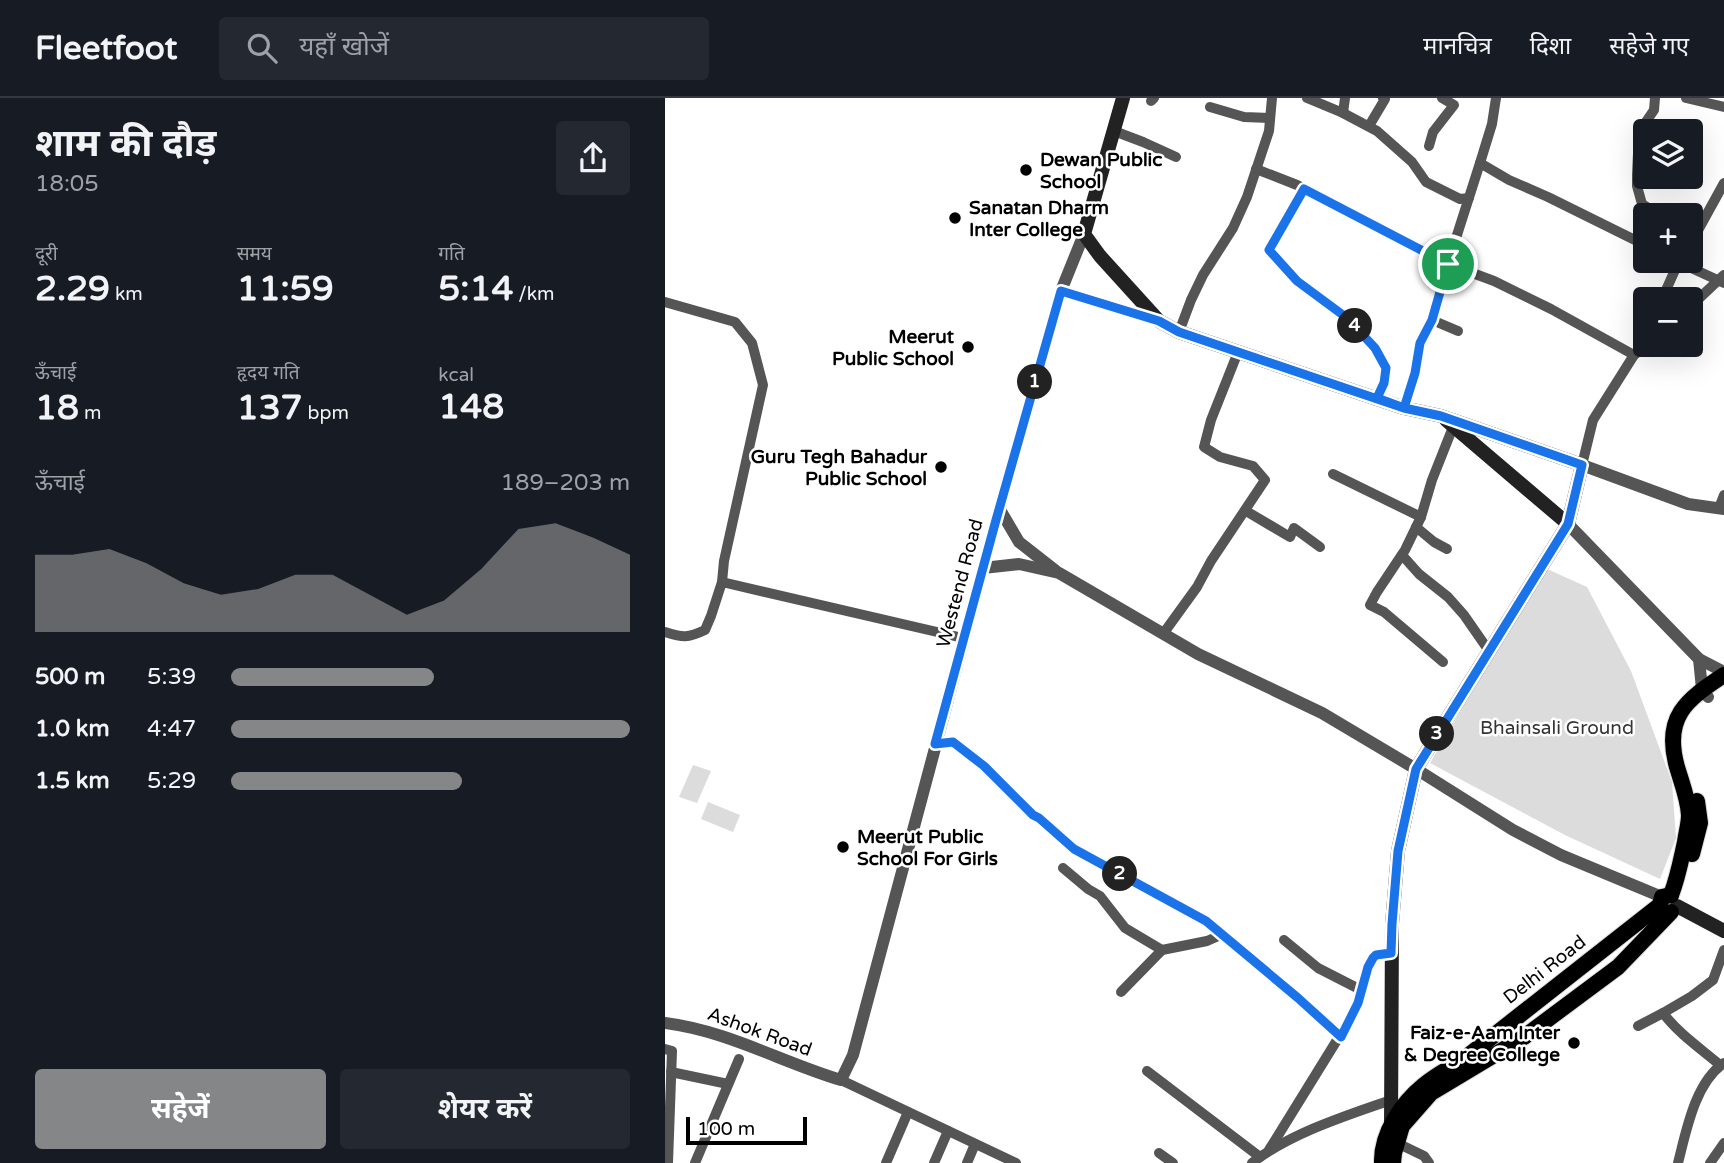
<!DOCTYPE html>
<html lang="hi">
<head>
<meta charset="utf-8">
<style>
	:root { --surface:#171b24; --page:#242831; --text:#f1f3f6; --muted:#9ea1a6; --line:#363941; --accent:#858687 }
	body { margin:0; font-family:"Varela Round","Noto Sans Devanagari",sans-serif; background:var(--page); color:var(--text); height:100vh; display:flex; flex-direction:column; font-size:26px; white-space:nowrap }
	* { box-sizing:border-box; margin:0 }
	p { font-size:23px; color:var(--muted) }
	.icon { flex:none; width:38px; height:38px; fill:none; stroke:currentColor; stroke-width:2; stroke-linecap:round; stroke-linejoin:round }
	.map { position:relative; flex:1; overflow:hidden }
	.details { display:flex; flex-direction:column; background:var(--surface); width:665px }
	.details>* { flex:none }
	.buttons { position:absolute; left:968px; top:21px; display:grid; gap:14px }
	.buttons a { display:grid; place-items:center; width:70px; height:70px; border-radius:7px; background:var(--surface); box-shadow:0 7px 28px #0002; font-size:35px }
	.scale { position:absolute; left:21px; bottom:18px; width:121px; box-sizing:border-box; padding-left:7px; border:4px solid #000; border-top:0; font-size:19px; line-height:24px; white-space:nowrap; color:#000; -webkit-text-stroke:5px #fff; paint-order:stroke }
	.pin { position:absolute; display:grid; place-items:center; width:60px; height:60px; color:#fff; margin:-30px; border:4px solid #fff; border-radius:50%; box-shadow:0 2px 7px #0007 }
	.km { position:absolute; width:35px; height:35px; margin:-18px; border-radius:50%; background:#222; color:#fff; font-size:19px; line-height:35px; text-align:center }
	.round { display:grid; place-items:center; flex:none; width:74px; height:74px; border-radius:7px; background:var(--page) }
	.summary { display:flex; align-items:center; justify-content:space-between; height:119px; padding:0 35px }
	h1 { font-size:38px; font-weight:700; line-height:52px }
	.figures { display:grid; grid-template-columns:repeat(3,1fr); gap:10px; height:119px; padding:7px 35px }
	.figures div { display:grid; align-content:center }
	.figures b { font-size:35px; font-weight:700 }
	.figures small { font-size:19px; font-weight:400 }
	.figures p { font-size:19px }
	.chart { height:196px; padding:14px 35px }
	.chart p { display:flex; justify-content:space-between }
	.chart svg { width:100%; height:126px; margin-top:7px; fill:var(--accent); opacity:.7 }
	.action { display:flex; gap:14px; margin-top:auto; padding:14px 35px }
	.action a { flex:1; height:80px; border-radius:7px; background:var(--accent); color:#fff; font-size:28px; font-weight:700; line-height:80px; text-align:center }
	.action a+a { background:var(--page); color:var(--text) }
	ul { padding:0 35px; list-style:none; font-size:23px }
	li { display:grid; grid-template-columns:112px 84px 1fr; align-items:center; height:52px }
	li i { height:18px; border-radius:9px; background:var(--accent) }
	header { display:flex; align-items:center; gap:42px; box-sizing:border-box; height:98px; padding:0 35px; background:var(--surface); border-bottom:2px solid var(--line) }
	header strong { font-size:33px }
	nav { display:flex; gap:38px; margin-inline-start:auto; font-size:24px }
	.search { width:490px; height:63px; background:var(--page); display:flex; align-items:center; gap:18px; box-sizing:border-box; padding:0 24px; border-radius:7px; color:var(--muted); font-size:26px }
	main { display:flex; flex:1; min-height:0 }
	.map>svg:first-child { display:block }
	.green { fill:#dcdcdc }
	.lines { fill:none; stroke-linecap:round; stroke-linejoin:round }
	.primary-casing { stroke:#dbdbdb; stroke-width:18 }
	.minor { stroke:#555; stroke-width:10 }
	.tertiary { stroke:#555; stroke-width:12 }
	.secondary { stroke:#222; stroke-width:14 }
	.primary { stroke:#000; stroke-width:16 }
	.route-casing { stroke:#fff; stroke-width:14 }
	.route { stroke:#1a73e8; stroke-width:9 }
	.poi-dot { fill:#000; stroke:#fff; stroke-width:2.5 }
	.labels { text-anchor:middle; stroke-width:5; stroke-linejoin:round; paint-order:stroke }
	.poi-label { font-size:19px; font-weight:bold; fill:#000; stroke:#fff; text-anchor:start }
	.street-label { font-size:19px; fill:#000; stroke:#fff }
	.park-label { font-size:19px; fill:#333; stroke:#fff }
</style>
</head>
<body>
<header>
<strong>Fleetfoot</strong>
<div class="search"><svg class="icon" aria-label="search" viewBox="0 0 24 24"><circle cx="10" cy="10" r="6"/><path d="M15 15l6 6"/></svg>यहाँ खोजें</div>
<nav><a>मानचित्र</a><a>दिशा</a><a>सहेजे गए</a></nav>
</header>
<main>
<section class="details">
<div class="summary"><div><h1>शाम की दौड़</h1><p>18:05</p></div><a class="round"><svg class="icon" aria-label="share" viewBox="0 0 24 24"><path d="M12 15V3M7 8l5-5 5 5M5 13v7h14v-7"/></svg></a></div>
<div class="figures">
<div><p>दूरी</p><b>2.29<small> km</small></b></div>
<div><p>समय</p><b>11:59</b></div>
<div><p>गति</p><b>5:14<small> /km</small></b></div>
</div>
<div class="figures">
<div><p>ऊँचाई</p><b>18<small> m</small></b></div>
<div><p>हृदय गति</p><b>137<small> bpm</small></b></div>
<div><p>kcal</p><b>148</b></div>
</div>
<div class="chart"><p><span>ऊँचाई</span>189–203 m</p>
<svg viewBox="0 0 160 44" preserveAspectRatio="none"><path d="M0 44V17L10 17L20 15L30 20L40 27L50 31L60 29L70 24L80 24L90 31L100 38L110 33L120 22L130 8L140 6L150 11L160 17V44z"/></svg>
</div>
<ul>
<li><b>500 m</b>5:39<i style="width:51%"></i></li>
<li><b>1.0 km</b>4:47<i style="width:100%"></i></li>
<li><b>1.5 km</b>5:29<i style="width:58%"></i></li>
</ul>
<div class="action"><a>सहेजें</a><a>शेयर करें</a></div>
</section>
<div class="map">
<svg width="1059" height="1065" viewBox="0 0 1059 1065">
	<rect width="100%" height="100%" fill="#fff"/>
	<!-- green -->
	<g class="green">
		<polygon points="880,470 922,489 966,573 1007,684 1011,740 995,781 900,737 765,665"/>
		<polygon points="28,667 46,673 32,705 14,699"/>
		<polygon points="43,704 75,717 68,734 36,721"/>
	</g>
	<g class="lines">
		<defs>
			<g id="primary">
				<polyline points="1027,756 1035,725 1032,703"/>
				<path d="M1006 797C1013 779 1016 762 1020 744 1021 735 1024 726 1024 717 1023 700 1017 686 1012 669 998 619 1021 602 1059 577"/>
				<path d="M717 1065C716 1035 737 1005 759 987 773 975 790 968 804 957 868 907 931 857 995 807L997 799 1006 797"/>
				<polyline points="728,1065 729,1055 737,1028 766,995 859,939 953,869 1006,814"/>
			</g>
		</defs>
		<!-- primary casing -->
		<use href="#primary" class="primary-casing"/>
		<!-- minor -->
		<g class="minor">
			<polyline points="642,0 678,15 712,33 747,64 761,84 795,101 804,100"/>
			<polyline points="990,0 989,12 974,34 972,77 972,88 977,106 994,117"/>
			<polyline points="1021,0 1059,9"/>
			<polyline points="486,3 489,0"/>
			<polyline points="545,9 579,19 605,20"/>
			<polyline points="678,15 680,0"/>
			<polyline points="704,28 720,1 718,0"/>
			<polyline points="449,33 478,44 511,59"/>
			<polyline points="764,48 768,34 789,7 777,0"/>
			<polyline points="815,65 844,82 883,99 980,147"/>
			<polyline points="591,71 632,87 783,166 829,183 886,211 969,257"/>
			<polyline points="639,91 604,152 632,183 682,221 710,250 721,270 719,285 712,301"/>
			<polyline points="1026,145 1059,85"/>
			<polyline points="1011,163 1059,185"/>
			<polyline points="997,201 1014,163"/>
			<polyline points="0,204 70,224 87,245 98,287 59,463 57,484"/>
			<polyline points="1026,208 1059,177"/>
			<polyline points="767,222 793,233"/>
			<polyline points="514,234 526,202 538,177 568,130 582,99 604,33 607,0"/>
			<polyline points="739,310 750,275 755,245 767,222 785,159 815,65 827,26 831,0"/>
			<polyline points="917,367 928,322 969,257 982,247"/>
			<polyline points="668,376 756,419"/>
			<polyline points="1054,410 1059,397"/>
			<polyline points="581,413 625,439 629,430 655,449"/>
			<polyline points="751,429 769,444 782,451"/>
			<polyline points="737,457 754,476 783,499 799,517 824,553"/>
			<path d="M0 534C18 540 23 540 40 532L46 518 57 484 298 540"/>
			<polyline points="498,536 532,489 546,463 600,382 588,368 555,359 539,349 546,322 573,254"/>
			<polyline points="778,564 719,514 705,507 712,494 740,452 756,419 767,382 788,329"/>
			<polyline points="270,646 288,644 319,668 368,717 374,720 409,751 541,823 633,900 676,939"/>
			<polyline points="398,770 423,791 435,798 460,830 497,852"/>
			<polyline points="619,842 653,870 698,893"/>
			<polyline points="456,894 497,852 542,843 558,836"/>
			<polyline points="973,928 998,915"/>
			<polyline points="0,951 7,953 3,1065"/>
			<path d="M1055 967C1035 950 1014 936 998 915L1027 898 1048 882 1059 852"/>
			<polyline points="482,973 595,1059"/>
			<polyline points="6,974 63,986"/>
			<polyline points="176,982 351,1065"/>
			<polyline points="732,1045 759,1058 764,1065"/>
			<polyline points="604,1052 685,921 693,905 703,869 708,860 711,857 726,855"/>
			<polyline points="494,1055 508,1065"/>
			<polyline points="30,1065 74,961"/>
			<polyline points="221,1065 243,1014"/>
			<polyline points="269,1065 283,1033"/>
			<polyline points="302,1065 310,1046"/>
			<path d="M587 1065C626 1035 680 1018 726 1002"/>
			<path d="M1013 1065C1021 1034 1030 984 1059 965"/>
			<polyline points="1045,1065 1059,1045"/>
		</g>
		<!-- tertiary -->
		<g class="tertiary">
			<polyline points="396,193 494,223"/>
			<polyline points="917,367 1023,406 1059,411"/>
			<polyline points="334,410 354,444 391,473"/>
			<polyline points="903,426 1034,561 1059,574"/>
			<polyline points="318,470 354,466 394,475 533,556 657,615 751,671 848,732 896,757 997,799"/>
			<polyline points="1034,561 1037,591 1043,599"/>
			<path d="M0 925C63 933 116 964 176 982L188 957 331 422 396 193 419 136"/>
		</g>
		<!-- secondary -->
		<g class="secondary">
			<polyline points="458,0 419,136 435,158 494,223 514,234 739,310 776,318 917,367 903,426 751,671 733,753 727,826 726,1028 730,1028"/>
			<polyline points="781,322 903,426"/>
			<polyline points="1012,808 1059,833"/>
		</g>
		<!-- primary -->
		<use href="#primary" class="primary"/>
	</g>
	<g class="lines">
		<defs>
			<polyline id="route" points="783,166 767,222 755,245 750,275 739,310 514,234 494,223 396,193 331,422 270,646 288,644 319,668 368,717 374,720 409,751 541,823 633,900 676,939 693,905 703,869 708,860 711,857 726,855 727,826 733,753 751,671 903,426 917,367 776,318 739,310 712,300 719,285 721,270 710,250 682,220 632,183 604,152 639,91 783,166"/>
		</defs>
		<!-- route casing -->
		<use href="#route" class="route-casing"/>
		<!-- route -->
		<use href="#route" class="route"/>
	</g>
	<!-- markers -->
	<g class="poi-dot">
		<circle cx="361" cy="72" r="7"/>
		<circle cx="290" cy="120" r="7"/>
		<circle cx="303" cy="249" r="7"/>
		<circle cx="276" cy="369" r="7"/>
		<circle cx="178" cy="749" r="7"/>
		<circle cx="909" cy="945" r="7"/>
	</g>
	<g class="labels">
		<!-- poi labels -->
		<g class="poi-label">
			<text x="375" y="68">Dewan Public<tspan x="375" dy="22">School</tspan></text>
			<text x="304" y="116">Sanatan Dharm<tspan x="304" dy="22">Inter College</tspan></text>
			<text x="289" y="245" text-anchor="end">Meerut<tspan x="289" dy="22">Public School</tspan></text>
			<text x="262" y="365" text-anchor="end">Guru Tegh Bahadur<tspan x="262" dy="22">Public School</tspan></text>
			<text x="192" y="745">Meerut Public<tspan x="192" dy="22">School For Girls</tspan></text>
			<text x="895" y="941" text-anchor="end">Faiz-e-Aam Inter<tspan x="895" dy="22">&amp; Degree College</tspan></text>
		</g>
		<!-- street labels -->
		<g class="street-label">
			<text transform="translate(294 485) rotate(-75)" y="7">Westend Road</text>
			<text transform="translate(879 871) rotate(-38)" y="7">Delhi Road</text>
			<text transform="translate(95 933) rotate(20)" y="7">Ashok Road</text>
		</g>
		<!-- park labels -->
		<g class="park-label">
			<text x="892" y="636">Bhainsali Ground</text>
		</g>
	</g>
</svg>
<div class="buttons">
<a><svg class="icon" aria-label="layers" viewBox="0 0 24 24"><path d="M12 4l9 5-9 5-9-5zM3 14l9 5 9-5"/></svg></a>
<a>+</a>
<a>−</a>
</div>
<div class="scale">100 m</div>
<div class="pin" style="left:783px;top:166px;background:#1e9e55"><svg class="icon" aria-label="arrive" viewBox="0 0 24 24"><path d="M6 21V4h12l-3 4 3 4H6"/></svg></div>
<b class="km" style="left:370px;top:284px">1</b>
<b class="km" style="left:455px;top:776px">2</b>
<b class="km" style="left:772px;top:636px">3</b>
<b class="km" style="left:690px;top:228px">4</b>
</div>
</main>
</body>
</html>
